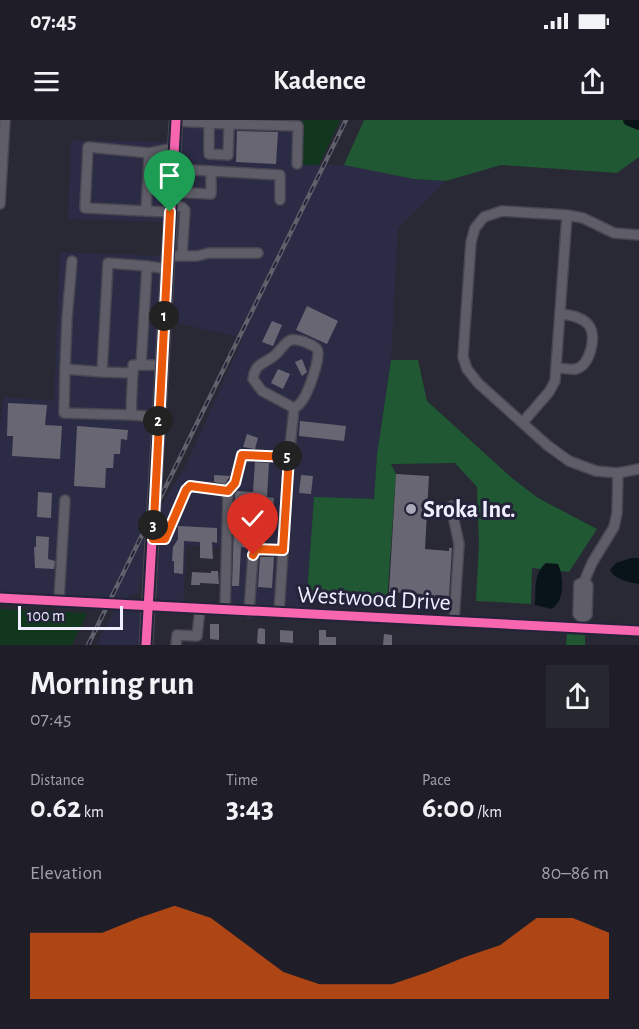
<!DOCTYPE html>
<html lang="en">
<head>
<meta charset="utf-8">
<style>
	:root { --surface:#1f1e28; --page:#272730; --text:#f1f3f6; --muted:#a1a2a8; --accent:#ea580c }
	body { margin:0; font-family:"Alegreya Sans",sans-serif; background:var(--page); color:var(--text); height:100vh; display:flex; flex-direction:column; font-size:22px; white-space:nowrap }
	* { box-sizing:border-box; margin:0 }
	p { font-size:20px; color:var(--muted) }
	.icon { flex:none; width:33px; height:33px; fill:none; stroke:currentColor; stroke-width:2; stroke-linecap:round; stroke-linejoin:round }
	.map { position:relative; height:525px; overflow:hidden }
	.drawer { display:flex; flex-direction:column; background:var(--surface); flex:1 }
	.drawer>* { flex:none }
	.scale { position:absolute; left:18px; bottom:15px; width:105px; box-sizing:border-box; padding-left:6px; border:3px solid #efefff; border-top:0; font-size:16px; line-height:21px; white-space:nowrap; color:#efefff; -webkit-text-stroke:4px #24233a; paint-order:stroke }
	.pin { position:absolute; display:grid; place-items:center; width:51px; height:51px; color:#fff; margin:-62px -26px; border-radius:50% 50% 50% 0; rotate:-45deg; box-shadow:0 0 6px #0007 }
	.pin .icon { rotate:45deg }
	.km { position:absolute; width:30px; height:30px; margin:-15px; border-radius:50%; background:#222; color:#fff; font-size:16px; line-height:30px; text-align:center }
	.round { display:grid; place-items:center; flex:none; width:63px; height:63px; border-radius:0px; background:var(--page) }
	.head { display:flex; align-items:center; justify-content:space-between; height:102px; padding:0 30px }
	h1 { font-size:33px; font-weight:600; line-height:45px }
	.metrics { display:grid; grid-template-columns:repeat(3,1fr); gap:9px; height:102px; padding:6px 30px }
	.metrics div { display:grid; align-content:center }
	.metrics b { font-size:30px; font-weight:600 }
	.metrics small { font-size:16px; font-weight:400 }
	.metrics p { font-size:16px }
	.chart { height:168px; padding:12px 30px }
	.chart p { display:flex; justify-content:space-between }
	.chart svg { width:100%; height:108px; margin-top:6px; fill:var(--accent); opacity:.7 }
	.status { display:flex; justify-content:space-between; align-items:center; height:42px; padding:0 30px; background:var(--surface); direction:ltr }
	.status svg { height:16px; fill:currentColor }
	header { display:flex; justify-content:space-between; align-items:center; height:78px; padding:0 30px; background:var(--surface); font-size:27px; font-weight:600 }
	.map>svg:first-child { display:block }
	.built { fill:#2c2b45 }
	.green { fill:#11381f }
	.forest { fill:#1f5832 }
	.water { fill:#091419 }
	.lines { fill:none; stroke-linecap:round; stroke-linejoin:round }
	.river { stroke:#091419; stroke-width:12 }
	.building { fill:#686672 }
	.minor-casing { stroke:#474651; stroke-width:12 }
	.major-casing { stroke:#474651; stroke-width:15 }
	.minor { stroke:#5f5e68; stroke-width:9 }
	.major { stroke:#686363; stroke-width:12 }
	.rail-casing { stroke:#61616b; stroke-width:4.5 }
	.rail { stroke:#24233a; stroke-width:2; stroke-dasharray:7; stroke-linecap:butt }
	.cycleway-casing { stroke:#24233a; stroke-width:13 }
	.cycleway { stroke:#f766af; stroke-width:9 }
	.route-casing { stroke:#fff; stroke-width:12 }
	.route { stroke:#ea580c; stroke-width:8 }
	.poi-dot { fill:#aaa9b8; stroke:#24233a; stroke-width:2 }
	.labels { text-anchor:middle; stroke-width:6; stroke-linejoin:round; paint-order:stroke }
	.poi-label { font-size:24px; font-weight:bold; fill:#efefff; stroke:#24233a; text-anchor:start }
	.street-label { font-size:24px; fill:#efefff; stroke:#24233a }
</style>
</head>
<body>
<div class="status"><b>07:45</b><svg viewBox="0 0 49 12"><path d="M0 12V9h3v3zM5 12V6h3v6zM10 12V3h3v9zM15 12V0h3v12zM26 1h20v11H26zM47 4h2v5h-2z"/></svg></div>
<header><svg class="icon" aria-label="menu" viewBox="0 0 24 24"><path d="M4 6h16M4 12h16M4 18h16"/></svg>Kadence<svg class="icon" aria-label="share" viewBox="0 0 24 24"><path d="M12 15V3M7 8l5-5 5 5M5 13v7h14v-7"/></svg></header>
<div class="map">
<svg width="639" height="525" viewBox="0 0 639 525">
	<rect width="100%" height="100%" fill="#292835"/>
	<!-- built -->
	<g class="built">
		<polygon points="181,0 303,0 303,45 344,45 414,59 446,61 398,108 391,240 377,335 374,380 314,378 307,475 308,489 219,485 224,427 187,425 183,484 165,483 155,476 157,392 185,347 243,218 168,201"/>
		<polygon points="71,20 170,22 164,102 68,99"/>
		<polygon points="60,132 161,136 156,301 144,448 138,473 126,478 0,473 0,308 3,277 54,281"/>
		<polygon points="116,488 133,489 140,494 142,506 141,525 96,525"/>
	</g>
	<!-- green -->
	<g class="green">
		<polygon points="300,0 340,0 319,45 303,45 303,1"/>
		<polygon points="0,489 87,493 72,525 0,525"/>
	</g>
	<!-- forest -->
	<g class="forest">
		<polygon points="364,0 639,0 639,37 617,53 501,45 446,61 414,59 344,45"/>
		<polygon points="391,240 418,240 427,281 512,358 538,378 597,409 569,452 532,448 531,484 476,481 479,424 477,367 455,343 391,344 396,354 387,483 307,475 314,377 374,379 377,335"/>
		<polygon points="567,514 585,515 585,525 566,525"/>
	</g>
	<!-- water -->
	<g class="water">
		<path d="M631 438H639V464C629 462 615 460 610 450L616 443Z"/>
		<path d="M546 443 558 444C564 458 565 480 552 489L535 485C536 469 533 454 546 443Z"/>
	</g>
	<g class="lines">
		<!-- river -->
		<polyline class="river" points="629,0 639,4"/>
	</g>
	<!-- building -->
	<g class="building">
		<polygon points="237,11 278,12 276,44 236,42"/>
		<polygon points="307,186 338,201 327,224 296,210"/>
		<polygon points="272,201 282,205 273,226 262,222"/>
		<polygon points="302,239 307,252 302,256 295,242"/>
		<polygon points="278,249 290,254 283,269 271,263"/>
		<polygon points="8,283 47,285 45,305 62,306 60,339 12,336 13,316 7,316"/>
		<polygon points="300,301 346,306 344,321 299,316"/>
		<polygon points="77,306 128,310 127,320 121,319 120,334 114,334 113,348 106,348 105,368 74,366"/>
		<polygon points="247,314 258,318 255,329 243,327"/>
		<polygon points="255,342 269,343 267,377 274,378 273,391 276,392 275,408 267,407 266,417 251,416 251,423 248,423 248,428 241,427 239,466 232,466 235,374 237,371 253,372"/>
		<polygon points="396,354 429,356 425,429 449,431 449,428 452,428 449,476 435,475 435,478 422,477 422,474 389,472"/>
		<polygon points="214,355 230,356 225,364 214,362"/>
		<polygon points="301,355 313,356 311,374 299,373"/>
		<polygon points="38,372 52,373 51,398 37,397"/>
		<polygon points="178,406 217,408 217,423 212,422 213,439 200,438 200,422 184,421 183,454 174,453 174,441 172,441 173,427 178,419"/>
		<polygon points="36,416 49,417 48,439 55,441 54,449 35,448 34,427 36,427"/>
		<polygon points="260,437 274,437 272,468 258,467"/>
		<polygon points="211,451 218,451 219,464 200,463 200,465 191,465 192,452 211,453"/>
		<polygon points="210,504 219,504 219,520 210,519"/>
		<polygon points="260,508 265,509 265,524 259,524 257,522 258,509"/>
		<polygon points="280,510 293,511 293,523 280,522"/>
		<polygon points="319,510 326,510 326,517 336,517 336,525 319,525"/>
		<polygon points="384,514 392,515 392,525 383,525"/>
	</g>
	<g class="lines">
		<defs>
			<g id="minor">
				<polyline points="176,1 229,4 228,35 209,34 209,4"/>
				<polyline points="229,4 298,6 297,44"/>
				<polyline points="211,51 280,55 280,80"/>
				<polyline points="171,72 211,74 211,51 173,49"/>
				<polyline points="0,84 5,0"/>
				<polyline points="171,86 182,87 185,90 182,136"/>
				<polyline points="146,91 85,88 88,27 149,33"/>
				<polyline points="170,92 146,91 149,33 174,28"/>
				<polyline points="639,115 614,113 583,98 567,95 502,91 484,97 475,108 471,122 463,237 467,249 478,263 547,325 569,341 596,351 618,353 639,349"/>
				<polyline points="168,136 197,136 209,133 258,133"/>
				<polyline points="72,141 67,198 65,249 102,252"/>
				<polyline points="141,245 147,146 167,149"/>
				<path d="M557 248C563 248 571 250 576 249 590 245 596 218 590 207 584 197 571 195 560 194"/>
				<polyline points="65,249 64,293 131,295"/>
				<polyline points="133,253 102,252 108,143 147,146"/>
				<polyline points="159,297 131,295 133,245 162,245"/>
				<polyline points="523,302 549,272 555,261 567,95"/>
				<path d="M289 337 294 288C296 287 300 284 301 282 307 276 322 236 317 229 315 226 309 224 305 222 300 220 296 219 291 220 284 222 280 232 274 236 264 244 255 243 253 259L262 271 294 288"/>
				<polyline points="228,371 235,363 242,335 289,337 279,493"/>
				<polyline points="451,386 459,424 454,502"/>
				<polyline points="153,419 165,419 186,371 190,366 228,371 225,490"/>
				<polyline points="584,462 588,465 587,495 582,498 578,494 579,464 584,462 592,443 614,407 617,393 618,353"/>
				<polyline points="0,478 639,511"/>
				<polyline points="59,480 65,380"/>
				<polyline points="249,492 253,435 256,430 283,430"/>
				<polyline points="176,525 177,515 197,516 200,489"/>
			</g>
			<polyline id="major" points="146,525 176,0"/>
		</defs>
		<!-- minor casing -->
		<use href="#minor" class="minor-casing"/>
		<!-- major casing -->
		<use href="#major" class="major-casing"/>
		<!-- minor -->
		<use href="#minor" class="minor"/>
		<!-- major -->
		<use href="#major" class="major"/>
		<defs>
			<polyline id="rail" points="88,525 346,0"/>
		</defs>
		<!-- rail casing -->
		<use href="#rail" class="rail-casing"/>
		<!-- rail -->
		<use href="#rail" class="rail"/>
		<defs>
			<g id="cycleway">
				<polyline points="0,478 639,511"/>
				<polyline points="146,525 176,0"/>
			</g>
		</defs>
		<!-- cycleway casing -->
		<use href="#cycleway" class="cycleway-casing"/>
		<!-- cycleway -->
		<use href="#cycleway" class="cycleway"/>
	</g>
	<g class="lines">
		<defs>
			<polyline id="route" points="170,92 153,419 165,419 186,370 190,366 228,371 235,363 242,335 289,337 283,430 256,429 253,435"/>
		</defs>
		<!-- route casing -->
		<use href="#route" class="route-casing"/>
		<!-- route -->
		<use href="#route" class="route"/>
	</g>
	<!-- markers -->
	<circle class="poi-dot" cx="411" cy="389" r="6"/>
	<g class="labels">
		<!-- poi labels -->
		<g class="poi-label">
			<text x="423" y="397">Sroka Inc.</text>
		</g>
		<!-- street labels -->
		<g class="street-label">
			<text transform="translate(374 478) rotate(3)" y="8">Westwood Drive</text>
		</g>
	</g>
</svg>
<div class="scale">100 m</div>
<div class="pin" style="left:170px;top:92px;background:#1e9e55"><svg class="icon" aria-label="arrive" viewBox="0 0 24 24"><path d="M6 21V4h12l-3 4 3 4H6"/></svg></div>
<div class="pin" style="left:253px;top:435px;background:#d93025"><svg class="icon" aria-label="check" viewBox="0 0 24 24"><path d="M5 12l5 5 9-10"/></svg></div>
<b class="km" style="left:164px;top:196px">1</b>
<b class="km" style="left:158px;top:301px">2</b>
<b class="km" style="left:153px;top:405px">3</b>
<b class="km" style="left:287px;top:336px">5</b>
</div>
<section class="drawer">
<div class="head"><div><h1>Morning run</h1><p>07:45</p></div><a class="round"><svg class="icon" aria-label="share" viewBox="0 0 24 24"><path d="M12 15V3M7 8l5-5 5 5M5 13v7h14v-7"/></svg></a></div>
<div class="metrics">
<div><p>Distance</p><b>0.62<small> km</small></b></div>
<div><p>Time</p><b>3:43</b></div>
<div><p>Pace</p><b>6:00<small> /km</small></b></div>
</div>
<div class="chart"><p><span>Elevation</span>80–86 m</p>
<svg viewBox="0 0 160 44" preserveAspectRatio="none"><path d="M0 44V17L10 17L20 17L30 11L40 6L50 11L60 22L70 33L80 38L90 38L100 38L110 33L120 27L130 22L140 11L150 11L160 17V44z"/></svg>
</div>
</section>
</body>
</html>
